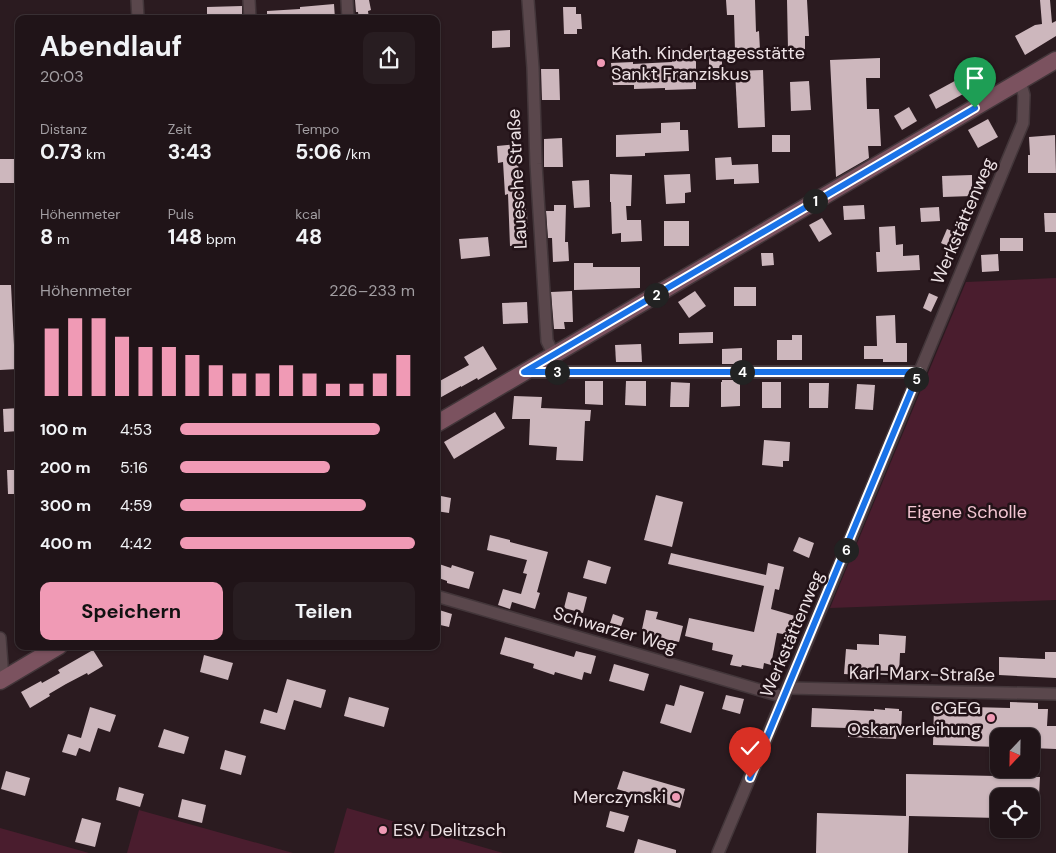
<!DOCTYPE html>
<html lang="de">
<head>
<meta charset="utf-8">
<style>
	:root { --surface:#201418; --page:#281d21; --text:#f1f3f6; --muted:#a29ea2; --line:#3d3337; --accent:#f09ab5 }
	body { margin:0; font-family:"DM Sans",sans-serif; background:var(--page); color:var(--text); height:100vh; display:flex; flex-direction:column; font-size:19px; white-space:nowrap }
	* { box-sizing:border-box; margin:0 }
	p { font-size:16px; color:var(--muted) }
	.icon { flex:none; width:28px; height:28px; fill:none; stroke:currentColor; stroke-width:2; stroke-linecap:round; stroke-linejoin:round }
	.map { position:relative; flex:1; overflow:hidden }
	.sheet { position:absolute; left:15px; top:15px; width:425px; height:635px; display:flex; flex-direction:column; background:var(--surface); border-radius:10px; box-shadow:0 1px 4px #0004,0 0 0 1px var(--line) }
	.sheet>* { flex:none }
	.needle { width:32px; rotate:202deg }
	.tools { position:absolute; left:990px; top:728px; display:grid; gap:10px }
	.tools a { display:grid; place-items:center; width:50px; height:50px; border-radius:10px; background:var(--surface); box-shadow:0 1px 4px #0004,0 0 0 1px var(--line); font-size:25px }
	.pin { position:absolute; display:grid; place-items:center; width:42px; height:42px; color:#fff; margin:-51px -21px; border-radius:50% 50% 50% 0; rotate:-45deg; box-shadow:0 0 5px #0007 }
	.pin .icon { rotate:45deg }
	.km { position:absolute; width:25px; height:25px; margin:-12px; border-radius:50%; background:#222; color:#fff; font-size:14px; line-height:25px; text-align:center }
	.round { display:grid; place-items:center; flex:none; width:52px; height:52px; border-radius:10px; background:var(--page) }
	.overview { display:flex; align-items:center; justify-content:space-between; height:85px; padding:0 25px }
	h1 { font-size:28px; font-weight:700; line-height:38px }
	.metrics { display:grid; grid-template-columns:repeat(3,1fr); gap:8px; height:85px; padding:5px 25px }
	.metrics div { display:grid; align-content:center }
	.metrics b { font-size:21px; font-weight:700 }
	.metrics small { font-size:14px; font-weight:400 }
	.metrics p { font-size:14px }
	.chart { height:140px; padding:10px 25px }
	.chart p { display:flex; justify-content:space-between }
	.chart svg { width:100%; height:90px; margin-top:5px; stroke:var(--accent); stroke-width:6 }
	.action { display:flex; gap:10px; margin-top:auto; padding:10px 25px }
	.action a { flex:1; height:58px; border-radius:10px; background:var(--accent); color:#111; font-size:20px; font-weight:700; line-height:58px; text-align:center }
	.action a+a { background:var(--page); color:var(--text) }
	ul { padding:0 25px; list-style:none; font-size:16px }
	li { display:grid; grid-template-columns:80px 60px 1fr; align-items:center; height:38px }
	li i { height:12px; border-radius:6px; background:var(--accent) }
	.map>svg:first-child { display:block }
	.green { fill:#4a1d2e }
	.building { fill:#cdb7bd }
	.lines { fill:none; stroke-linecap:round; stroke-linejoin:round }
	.street-casing { stroke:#43363a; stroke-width:14 }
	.secondary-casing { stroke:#43363a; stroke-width:19 }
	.street { stroke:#5a474c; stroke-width:11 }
	.secondary { stroke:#7b525f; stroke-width:16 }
	.route-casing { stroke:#fff; stroke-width:10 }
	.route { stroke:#1a73e8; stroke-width:6 }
	.poi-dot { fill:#f09ab5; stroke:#221217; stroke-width:2 }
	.labels { text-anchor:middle; stroke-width:5; stroke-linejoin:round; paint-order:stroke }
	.poi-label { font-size:18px; fill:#ede2e5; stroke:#221217; text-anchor:start }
	.street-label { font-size:18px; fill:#ede2e5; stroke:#221217 }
	.park-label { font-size:18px; fill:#f4c6d3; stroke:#221217 }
</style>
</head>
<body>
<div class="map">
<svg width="1056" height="853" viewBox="0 0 1056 853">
	<rect width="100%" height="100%" fill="#2b1b20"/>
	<!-- green -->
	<g class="green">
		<polygon points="1056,278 1056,600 830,608 966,282"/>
		<polygon points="347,808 503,853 334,853"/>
		<polygon points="139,810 293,853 127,853"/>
		<polygon points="0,828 89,853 0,853"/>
	</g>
	<!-- building -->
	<g class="building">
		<polygon points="355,0 369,0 371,10 368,11 369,19 359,19 358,12 356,12"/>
		<polygon points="726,0 755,0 756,32 759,31 760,50 735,51 734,15 727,15"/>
		<polygon points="787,0 807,0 809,36 805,36 805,49 788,50"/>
		<polygon points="1040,0 1050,0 1052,23 1056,21 1056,36 1025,55 1015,36 1035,25 1042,24"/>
		<polygon points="334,4 335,19 267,19 267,11 300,9 300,7"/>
		<polygon points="242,6 242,19 207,19 207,7"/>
		<polygon points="563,7 576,7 576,14 581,14 582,29 577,29 577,34 564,34"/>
		<polygon points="510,30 510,47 492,48 492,31"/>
		<polygon points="671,49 686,49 687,59 696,59 696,89 665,90 665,88 634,89 634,85 613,85 611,63 633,62 633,64 672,62"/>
		<rect x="709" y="56" width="13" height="12"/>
		<polygon points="880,58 880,78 866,78 867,109 879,109 881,146 868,146 869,158 836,177 830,60"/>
		<polygon points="541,69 559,69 560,100 542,100"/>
		<polygon points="763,70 765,127 738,128 735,71"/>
		<polygon points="975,70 983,83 936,109 929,95"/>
		<polygon points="809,81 811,110 791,111 790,82"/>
		<polygon points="909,107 917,121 902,130 894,116"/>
		<polygon points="988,119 998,137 978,148 968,130"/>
		<polygon points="680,122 680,130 688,130 689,151 645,153 645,156 616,157 616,135 661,133 661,123"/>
		<rect x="772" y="135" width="18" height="17"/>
		<polygon points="1055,135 1056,173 1028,173 1028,155 1030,155 1029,137"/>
		<polygon points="562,138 563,167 544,167 544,139"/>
		<polygon points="517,144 519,178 523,177 526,211 527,211 528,245 510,246 508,194 505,195 503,162 498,163 497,146"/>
		<polygon points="731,157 732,165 758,164 759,183 734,184 734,179 716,180 715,158"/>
		<polygon points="0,159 16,159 17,183 0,183"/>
		<polygon points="610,174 632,175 631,206 626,206 627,220 641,220 642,241 621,242 621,233 612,234 611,202 610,202"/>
		<polygon points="690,174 691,192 685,193 685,203 666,204 664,175"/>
		<polygon points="972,175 972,196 943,197 942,176"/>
		<polygon points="589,180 590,207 574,208 572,181"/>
		<polygon points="554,205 566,205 565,242 568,242 569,261 553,262 552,238 548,238 546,211 554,211"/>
		<polygon points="864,205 865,219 844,220 843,206"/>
		<polygon points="939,207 940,221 921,222 920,208"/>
		<polygon points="1044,213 1056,213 1056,232 1045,232"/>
		<polygon points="822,218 832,234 819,242 809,225"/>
		<rect x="664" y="221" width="25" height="25"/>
		<polygon points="895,226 896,245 903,244 903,256 919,255 920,270 877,272 876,252 880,252 879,227"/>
		<polygon points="947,229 961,235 955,250 941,243"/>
		<polygon points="488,237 490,256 461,259 459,239"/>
		<rect x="1000" y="238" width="23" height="13"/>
		<polygon points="761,253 773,253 774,265 762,266"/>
		<polygon points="998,254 999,271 982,272 981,255"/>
		<polygon points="574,263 593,263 593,267 640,267 640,288 574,290"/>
		<polygon points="0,285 11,285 14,345 16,345 18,369 0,370"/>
		<rect x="734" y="287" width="22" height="19"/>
		<polygon points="572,291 573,322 564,322 565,329 554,329 551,292"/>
		<polygon points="695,291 706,306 689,318 678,302"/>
		<polygon points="929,293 938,297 931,312 923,308"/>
		<polygon points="527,302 528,323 503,324 502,303"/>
		<polygon points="895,315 896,343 907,343 907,362 883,362 883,359 864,359 864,346 877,346 876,316"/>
		<polygon points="713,332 713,343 679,344 679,333"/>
		<polygon points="792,335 802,335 802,360 777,360 777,340 792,340"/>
		<polygon points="641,344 642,362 616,362 615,345"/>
		<polygon points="483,346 497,369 478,380 477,378 461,387 461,386 436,400 436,383 469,365 464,357"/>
		<polygon points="742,348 742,364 722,364 722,349"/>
		<polygon points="722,380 740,380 740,406 721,407 721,382 722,382"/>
		<polygon points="585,381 603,381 603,405 585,404"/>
		<polygon points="626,381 646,381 646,406 625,405"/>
		<polygon points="671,382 690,383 689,407 670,407"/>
		<rect x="762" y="382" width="19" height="26"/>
		<polygon points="809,383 829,383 828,408 809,408"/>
		<polygon points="857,384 875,385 873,410 855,409"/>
		<polygon points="514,396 542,397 541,408 591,410 590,421 585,421 583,461 556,460 557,447 529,445 530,419 512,419"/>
		<polygon points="19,408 19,431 4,432 3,409"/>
		<polygon points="495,412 505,428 454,459 444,442"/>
		<polygon points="764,440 790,442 789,461 783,461 783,467 762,465"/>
		<polygon points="7,470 19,470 19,494 8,494"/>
		<polygon points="436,495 451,498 449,513 436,511"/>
		<polygon points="656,495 683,502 672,547 644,540"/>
		<polygon points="490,535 510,540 510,542 548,552 537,592 540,593 535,609 512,602 510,609 498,605 503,589 521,594 527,574 523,573 527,560 487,550"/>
		<polygon points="799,537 814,543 809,558 793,551"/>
		<polygon points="671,553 766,575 768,563 784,567 779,590 775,589 771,609 795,616 789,635 777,633 771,665 764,663 763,669 742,665 741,667 730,665 733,655 712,650 713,643 685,636 689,618 754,632 764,586 668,564"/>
		<polygon points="588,560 611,567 606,584 583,578"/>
		<polygon points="436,563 451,568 452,565 474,572 469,589 447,583 447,581 436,577"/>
		<polygon points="568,592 587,597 583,613 564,608"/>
		<polygon points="436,609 452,614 449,627 436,624"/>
		<polygon points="646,610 658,612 656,619 683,626 679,642 641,634"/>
		<polygon points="613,614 624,618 619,632 608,629"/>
		<polygon points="879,634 906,636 905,653 900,653 899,674 860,673 860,675 844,674 846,649 857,650 857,644 879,645"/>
		<polygon points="505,637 574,657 576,651 596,656 591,674 584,672 582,680 555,672 554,675 533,668 534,664 500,654"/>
		<polygon points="93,650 103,666 88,675 87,673 66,684 49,694 50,696 30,708 21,692 41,681 42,683 60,673 58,670"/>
		<polygon points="1045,652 1056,652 1056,678 999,675 999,657 1045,659"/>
		<polygon points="204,655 233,663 228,680 200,672"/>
		<polygon points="614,664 649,674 644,691 609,681"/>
		<polygon points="287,679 326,690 321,708 294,700 285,730 260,723 264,709 277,713"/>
		<polygon points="680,685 704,692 691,733 660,723 666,704 674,706"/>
		<polygon points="726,695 744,699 740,714 722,709"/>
		<polygon points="349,697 389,708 384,727 344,716"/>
		<polygon points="1010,702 1038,703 1038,709 1048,709 1047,726 1056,726 1056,749 1031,748 1031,736 999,736 999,747 933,745 934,706 1010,708"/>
		<polygon points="90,707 116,715 110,732 98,728 90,752 79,748 76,756 62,752 68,734 81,738"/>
		<polygon points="812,708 874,711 874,709 885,710 885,708 899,709 899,711 902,711 901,732 897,732 896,739 848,737 848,728 811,727"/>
		<polygon points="164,729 189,737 184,754 158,747"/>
		<polygon points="737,731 753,737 746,755 730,749"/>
		<polygon points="225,750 246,756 241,775 220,769"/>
		<polygon points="6,771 30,778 25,796 1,789"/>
		<polygon points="623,771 685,789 680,808 617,789"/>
		<polygon points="906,774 1040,777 1039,796 999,796 999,818 909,816 908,853 816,853 817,813 906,816"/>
		<polygon points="119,787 144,794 140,807 116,800"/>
		<polygon points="182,799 206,805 202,823 178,817"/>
		<polygon points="610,811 629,816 624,832 606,827"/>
		<polygon points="82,818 101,823 95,847 75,842"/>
		<polygon points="638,839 676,850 676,853 634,853"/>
	</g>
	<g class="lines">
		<defs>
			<g id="street">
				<polyline points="137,0 138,19"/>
				<polyline points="249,0 250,19"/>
				<polyline points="347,0 348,19"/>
				<polyline points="528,0 533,68 536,164 547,341 554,355"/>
				<polyline points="526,372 919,372"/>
				<polyline points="436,596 784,697"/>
				<polyline points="0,638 3,679"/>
				<polyline points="788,688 1056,694"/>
				<polyline points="718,853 841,561 1023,123 1024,95 1020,81"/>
			</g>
			<g id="secondary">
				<polyline points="436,424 1056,60"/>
				<polyline points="0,681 59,646"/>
			</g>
		</defs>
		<!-- street casing -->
		<use href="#street" class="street-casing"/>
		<!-- secondary casing -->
		<use href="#secondary" class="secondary-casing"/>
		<!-- street -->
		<use href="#street" class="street"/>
		<!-- secondary -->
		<use href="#secondary" class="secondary"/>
	</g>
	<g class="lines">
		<defs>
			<polyline id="route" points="750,778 919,372 524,372 975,108"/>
		</defs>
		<!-- route casing -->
		<use href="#route" class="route-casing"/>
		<!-- route -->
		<use href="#route" class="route"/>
	</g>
	<!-- markers -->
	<g class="poi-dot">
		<circle cx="601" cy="63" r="5"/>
		<circle cx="991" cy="718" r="5"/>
		<circle cx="676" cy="797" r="5"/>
		<circle cx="383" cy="830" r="5"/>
	</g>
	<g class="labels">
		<!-- poi labels -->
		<g class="poi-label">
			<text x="611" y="59">Kath. Kindertagesstätte<tspan x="611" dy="21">Sankt Franziskus</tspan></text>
			<text x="981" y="714" text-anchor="end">CGEG<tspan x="981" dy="21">Oskarverleihung</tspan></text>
			<text x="666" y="803" text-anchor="end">Merczynski</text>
			<text x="393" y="836">ESV Delitzsch</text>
		</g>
		<!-- street labels -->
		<g class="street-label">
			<text transform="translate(517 179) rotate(-93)" y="6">Lauesche Straße</text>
			<text transform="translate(963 221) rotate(-67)" y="6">Werkstättenweg</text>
			<text transform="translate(615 630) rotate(16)" y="6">Schwarzer Weg</text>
			<text transform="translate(792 634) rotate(-67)" y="6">Werkstättenweg</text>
			<text transform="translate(922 674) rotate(1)" y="6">Karl-Marx-Straße</text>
		</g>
		<!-- park labels -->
		<g class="park-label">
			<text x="967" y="518">Eigene Scholle</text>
		</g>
	</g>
</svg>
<div class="tools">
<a><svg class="needle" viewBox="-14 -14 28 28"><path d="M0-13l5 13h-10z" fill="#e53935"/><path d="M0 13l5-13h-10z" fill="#a29ea2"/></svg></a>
<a><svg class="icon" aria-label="locate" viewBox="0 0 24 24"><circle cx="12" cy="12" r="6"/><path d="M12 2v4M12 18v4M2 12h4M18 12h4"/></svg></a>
</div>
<div class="pin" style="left:975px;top:108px;background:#1e9e55"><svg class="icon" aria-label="arrive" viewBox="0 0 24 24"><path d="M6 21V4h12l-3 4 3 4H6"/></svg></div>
<div class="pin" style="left:750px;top:778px;background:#d93025"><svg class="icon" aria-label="check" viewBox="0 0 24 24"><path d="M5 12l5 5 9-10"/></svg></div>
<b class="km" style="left:815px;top:201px">1</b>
<b class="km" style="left:656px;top:295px">2</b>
<b class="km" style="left:557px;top:372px">3</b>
<b class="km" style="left:742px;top:372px">4</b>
<b class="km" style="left:916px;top:379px">5</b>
<b class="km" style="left:846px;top:550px">6</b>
<section class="sheet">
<div class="overview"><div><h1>Abendlauf</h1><p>20:03</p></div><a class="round"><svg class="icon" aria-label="share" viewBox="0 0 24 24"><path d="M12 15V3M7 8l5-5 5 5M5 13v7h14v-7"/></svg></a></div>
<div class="metrics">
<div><p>Distanz</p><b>0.73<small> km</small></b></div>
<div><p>Zeit</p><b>3:43</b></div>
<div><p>Tempo</p><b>5:06<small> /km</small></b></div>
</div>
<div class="metrics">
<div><p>Höhenmeter</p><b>8<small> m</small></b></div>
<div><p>Puls</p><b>148<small> bpm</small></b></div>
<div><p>kcal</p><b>48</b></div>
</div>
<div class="chart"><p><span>Höhenmeter</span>226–233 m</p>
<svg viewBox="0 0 160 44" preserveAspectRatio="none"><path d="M5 44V11M15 44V6M25 44V6M35 44V15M45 44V20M55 44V20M65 44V24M75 44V29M85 44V33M95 44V33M105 44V29M115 44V33M125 44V38M135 44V38M145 44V33M155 44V24"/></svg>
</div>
<ul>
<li><b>100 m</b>4:53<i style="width:85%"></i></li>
<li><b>200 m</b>5:16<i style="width:64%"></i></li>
<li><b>300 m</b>4:59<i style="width:79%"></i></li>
<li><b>400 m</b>4:42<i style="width:100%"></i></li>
</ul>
<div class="action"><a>Speichern</a><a>Teilen</a></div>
</section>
</div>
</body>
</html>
